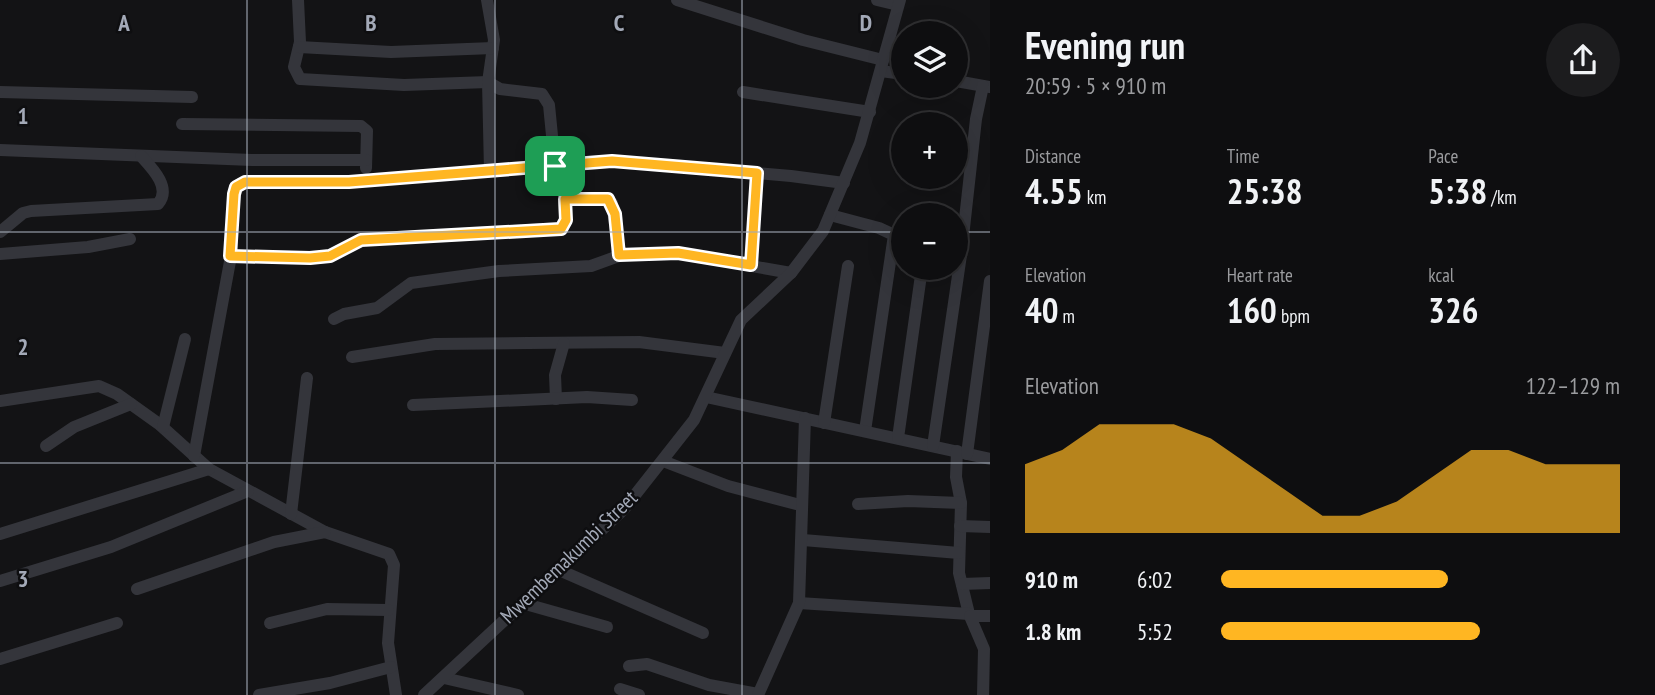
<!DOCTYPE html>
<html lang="en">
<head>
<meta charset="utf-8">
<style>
	:root { --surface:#0e0e10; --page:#1c1c1e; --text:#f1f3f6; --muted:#9b9c9f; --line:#2e2e30; --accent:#ffb622 }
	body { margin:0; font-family:"PT Sans Narrow",sans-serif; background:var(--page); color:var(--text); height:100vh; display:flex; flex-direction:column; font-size:26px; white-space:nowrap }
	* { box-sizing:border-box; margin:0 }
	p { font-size:23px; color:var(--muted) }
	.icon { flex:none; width:38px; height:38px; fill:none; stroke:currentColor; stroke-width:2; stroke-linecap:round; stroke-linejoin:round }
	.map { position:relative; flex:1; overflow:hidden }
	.sheet { display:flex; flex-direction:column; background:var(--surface); width:665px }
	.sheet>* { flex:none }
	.fabs { position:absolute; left:891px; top:21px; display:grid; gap:14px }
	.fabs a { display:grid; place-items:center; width:77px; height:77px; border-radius:50%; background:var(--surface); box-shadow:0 7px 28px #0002,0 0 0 2px var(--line); font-size:35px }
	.pin { position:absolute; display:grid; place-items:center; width:60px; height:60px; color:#fff; margin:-30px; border-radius:14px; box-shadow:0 4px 10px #0006 }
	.round { display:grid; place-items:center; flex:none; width:74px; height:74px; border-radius:37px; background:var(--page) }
	.headline { display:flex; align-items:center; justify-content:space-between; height:119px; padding:0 35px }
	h1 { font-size:38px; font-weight:700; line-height:52px }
	.figures { display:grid; grid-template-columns:repeat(3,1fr); gap:10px; height:119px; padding:7px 35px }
	.figures div { display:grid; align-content:center }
	.figures b { font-size:35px; font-weight:700 }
	.figures small { font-size:19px; font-weight:400 }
	.figures p { font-size:19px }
	.chart { height:196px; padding:14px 35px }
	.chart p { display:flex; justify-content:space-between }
	.chart svg { width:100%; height:126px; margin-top:7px; fill:var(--accent); opacity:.7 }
	ul { padding:0 35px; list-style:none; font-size:23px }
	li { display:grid; grid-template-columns:112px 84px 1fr; align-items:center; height:52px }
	li i { height:18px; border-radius:9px; background:var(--accent) }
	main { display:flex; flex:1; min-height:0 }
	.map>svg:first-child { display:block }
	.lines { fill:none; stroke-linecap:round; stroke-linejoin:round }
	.minor { stroke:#34353b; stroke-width:12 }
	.route-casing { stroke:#fff; stroke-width:14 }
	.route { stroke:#ffb622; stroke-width:9 }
	.grid { fill:none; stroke:#a3a9b7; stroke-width:2; stroke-opacity:0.55 }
	.labels { text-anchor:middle; stroke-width:5; stroke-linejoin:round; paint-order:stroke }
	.street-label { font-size:21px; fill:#a3a9b7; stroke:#0e0e10 }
	.grid-label { font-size:23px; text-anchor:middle; font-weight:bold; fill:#a3a9b7; stroke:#0e0e10; stroke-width:5; stroke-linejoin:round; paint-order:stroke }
</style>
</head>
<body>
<main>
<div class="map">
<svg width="990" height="695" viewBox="0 0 990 695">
	<rect width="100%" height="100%" fill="#131315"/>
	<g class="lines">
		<!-- minor -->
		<g class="minor">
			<polyline points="298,0 300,42 294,67 300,79 404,85 488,82 500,89 542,94 549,105 555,166"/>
			<polyline points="487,0 494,40 488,82 490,171"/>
			<polyline points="677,0 803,40 883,60"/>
			<polyline points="877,0 898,5"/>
			<polyline points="299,47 391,52 493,48"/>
			<polyline points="881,71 903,74"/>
			<polyline points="956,81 990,87"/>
			<polyline points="0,92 192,97"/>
			<polyline points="743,92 870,112"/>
			<polyline points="182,124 361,126 367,131 366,168"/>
			<polyline points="0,150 252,160 366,160"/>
			<polyline points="565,199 608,199 612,203 619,255"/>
			<polyline points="830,215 879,228 894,235 865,431"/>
			<path d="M0 232 23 213 31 211 158 204C172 188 152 168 141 156"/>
			<polyline points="0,254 88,247 130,239"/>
			<polyline points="231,256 310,258 330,256 361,240 561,228 566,220 562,166"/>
			<polyline points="751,265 757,173"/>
			<polyline points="334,319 344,314 377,308 411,283 499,271 591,266 624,254 678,253 791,273"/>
			<polyline points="352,357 435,344 528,343 639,342 725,353"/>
			<polyline points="706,397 990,459"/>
			<polyline points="556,399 555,375 564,343"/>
			<polyline points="0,401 99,386 117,394 159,424 209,469 325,532 389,554 394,565 388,643 396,695"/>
			<polyline points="413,405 587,397 632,400"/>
			<polyline points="824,423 848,266"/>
			<polyline points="163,427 185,339"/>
			<polyline points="898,438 922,268"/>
			<polyline points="46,446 74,427 131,404"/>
			<polyline points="933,446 961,255 976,119 983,86"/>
			<polyline points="957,451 956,477 961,503 959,573 969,614 984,649 983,695"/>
			<polyline points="967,454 990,281"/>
			<polyline points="194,456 231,256 234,194 235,187 245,182 349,182 612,161 791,176 844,183"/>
			<polyline points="663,461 728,486 800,505"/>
			<polyline points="858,504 908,501 961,503"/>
			<polyline points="291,514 307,378"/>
			<polyline points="960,526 990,527"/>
			<polyline points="0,534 209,469"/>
			<polyline points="803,540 959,553"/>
			<polyline points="559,570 703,633"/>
			<polyline points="0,581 111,547 248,491"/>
			<polyline points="962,584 990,583"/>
			<polyline points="137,589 274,542 325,532"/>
			<polyline points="522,603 607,627"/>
			<polyline points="799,603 969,614"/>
			<polyline points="970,616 990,616"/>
			<polyline points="270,623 327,609 388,610"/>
			<polyline points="0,659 117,623"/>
			<polyline points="629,666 647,664 709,685 758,694"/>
			<polyline points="444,678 518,695"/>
			<polyline points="620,689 639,695"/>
			<polyline points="259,695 330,683 391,667"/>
			<polyline points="424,695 624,509 694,420 741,320 791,273 823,231 860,143 900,0"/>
			<polyline points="758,695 799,603 805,418"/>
		</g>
	</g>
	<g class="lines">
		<defs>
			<polygon id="route" points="612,161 757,173 751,265 678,253 619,255 615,214 608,199 565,199 566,220 561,229 361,240 330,256 310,258 230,256 234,194 236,187 245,182 349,182"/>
		</defs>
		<!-- route casing -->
		<use href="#route" class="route-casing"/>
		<!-- route -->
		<use href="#route" class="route"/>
	</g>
	<!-- grid -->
	<path class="grid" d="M247 0V695M495 0V695M742 0V695M0 232H903M956 232H990M0 463H990"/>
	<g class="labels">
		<!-- street labels -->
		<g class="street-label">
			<text transform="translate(569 557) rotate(-44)" y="7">Mwembemakumbi Street</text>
		</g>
	</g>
	<g class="grid-label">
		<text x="124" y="31">A</text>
		<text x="371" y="31">B</text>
		<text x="619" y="31">C</text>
		<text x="866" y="31">D</text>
		<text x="23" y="124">1</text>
		<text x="23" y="355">2</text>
		<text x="23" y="587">3</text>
	</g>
</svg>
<div class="fabs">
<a><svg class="icon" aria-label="layers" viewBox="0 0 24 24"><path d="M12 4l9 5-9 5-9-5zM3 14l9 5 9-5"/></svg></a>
<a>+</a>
<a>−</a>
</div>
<div class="pin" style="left:555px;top:166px;background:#1e9e55"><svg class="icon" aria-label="arrive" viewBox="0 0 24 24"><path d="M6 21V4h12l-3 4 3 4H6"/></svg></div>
</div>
<section class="sheet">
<div class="headline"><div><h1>Evening run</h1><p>20:59 · 5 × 910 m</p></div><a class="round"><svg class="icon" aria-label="share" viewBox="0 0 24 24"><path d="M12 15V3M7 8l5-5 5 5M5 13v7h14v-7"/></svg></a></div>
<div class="figures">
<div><p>Distance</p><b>4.55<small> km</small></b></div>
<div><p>Time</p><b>25:38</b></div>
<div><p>Pace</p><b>5:38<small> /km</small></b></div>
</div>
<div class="figures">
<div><p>Elevation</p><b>40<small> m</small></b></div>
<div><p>Heart rate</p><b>160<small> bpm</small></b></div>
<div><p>kcal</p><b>326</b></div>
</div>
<div class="chart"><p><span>Elevation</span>122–129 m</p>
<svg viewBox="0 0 160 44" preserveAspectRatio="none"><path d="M0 44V20L10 15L20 6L30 6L40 6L50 11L60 20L70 29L80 38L90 38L100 33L110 24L120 15L130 15L140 20L150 20L160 20V44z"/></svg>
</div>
<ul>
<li><b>910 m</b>6:02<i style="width:57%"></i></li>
<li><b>1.8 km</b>5:52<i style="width:65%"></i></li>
</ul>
</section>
</main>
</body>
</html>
